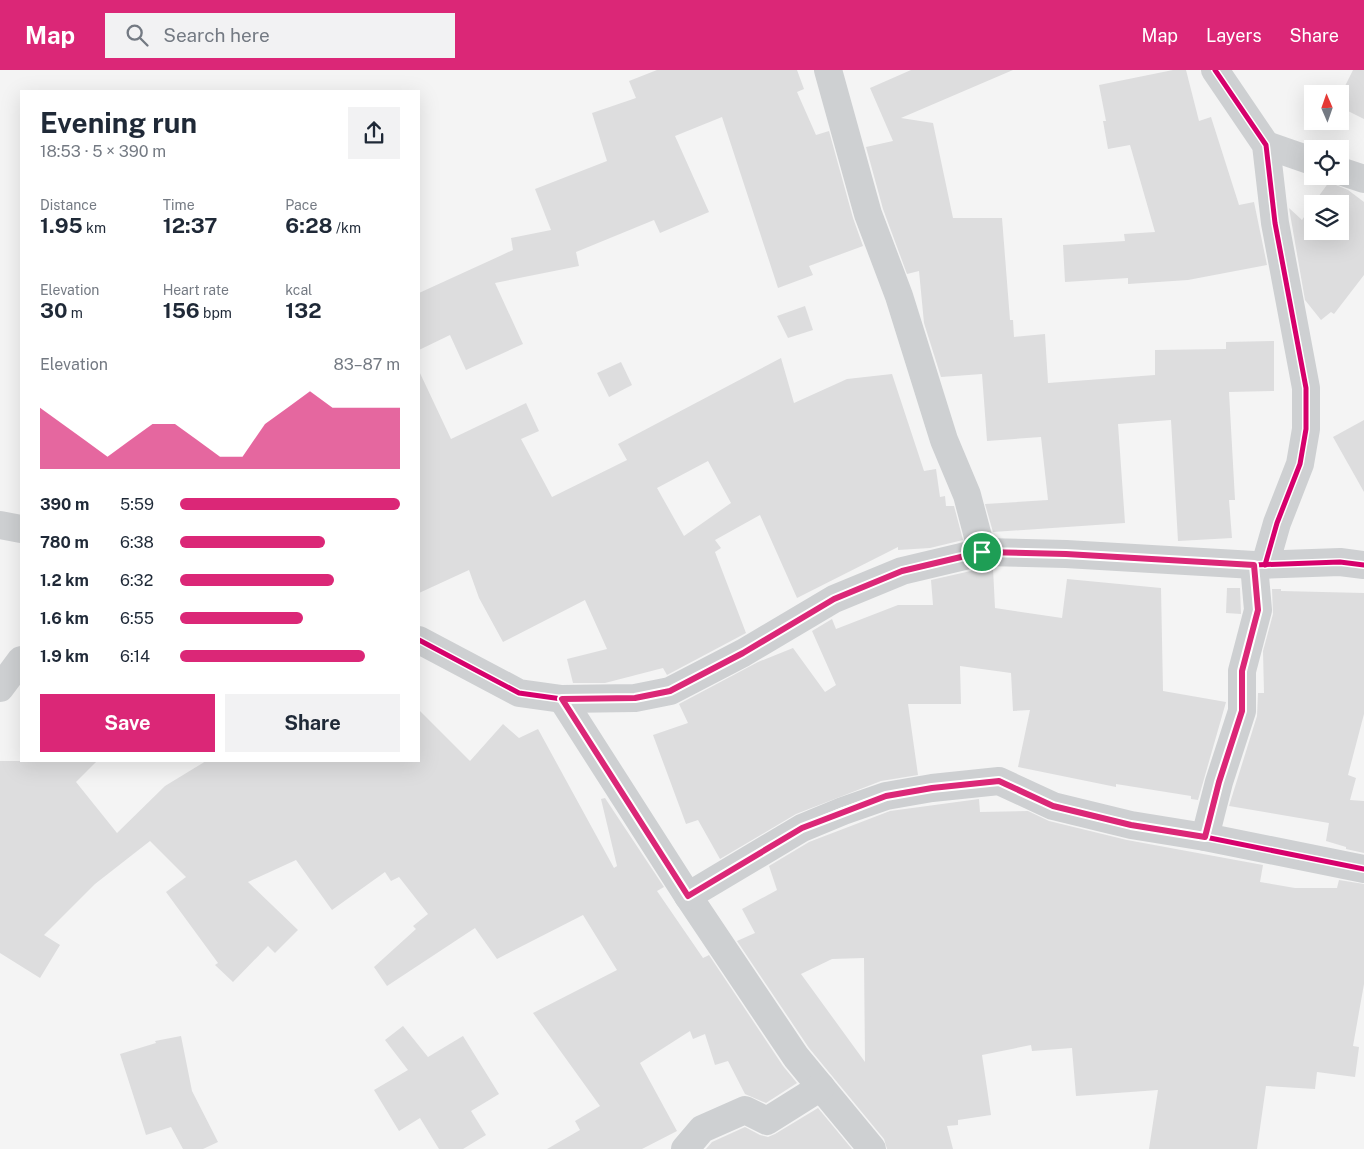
<!DOCTYPE html>
<html lang="en">
<head>
<meta charset="utf-8">
<style>
	:root { --surface:#fff; --page:#f2f2f3; --text:#1f2937; --muted:#747a83; --accent:#db2777 }
	body { margin:0; font-family:"Public Sans",sans-serif; background:var(--page); color:var(--text); height:100vh; display:flex; flex-direction:column; font-size:19px; white-space:nowrap }
	* { box-sizing:border-box; margin:0 }
	p { font-size:16px; color:var(--muted) }
	.icon { flex:none; width:28px; height:28px; fill:none; stroke:currentColor; stroke-width:2; stroke-linecap:round; stroke-linejoin:round }
	.map { position:relative; flex:1; overflow:hidden }
	.drawer { position:absolute; left:20px; top:20px; width:400px; height:672px; display:flex; flex-direction:column; background:var(--surface); border-radius:0px; box-shadow:0 5px 20px #0002 }
	.drawer>* { flex:none }
	.needle { width:32px; rotate:358deg }
	.buttons { position:absolute; left:1304px; top:15px; display:grid; gap:10px }
	.buttons a { display:grid; place-items:center; width:45px; height:45px; border-radius:0px; background:var(--surface); box-shadow:0 5px 20px #0002; font-size:25px }
	.pin { position:absolute; display:grid; place-items:center; width:42px; height:42px; color:#fff; margin:-21px; border:2px solid #fff; border-radius:50%; box-shadow:0 1px 5px #0007 }
	.round { display:grid; place-items:center; flex:none; width:52px; height:52px; border-radius:0px; background:var(--page) }
	.headline { display:flex; align-items:center; justify-content:space-between; height:85px; padding:0 20px }
	h1 { font-size:28px; font-weight:700; line-height:38px }
	.stats { display:grid; grid-template-columns:repeat(3,1fr); gap:8px; height:85px; padding:5px 20px }
	.stats div { display:grid; align-content:center }
	.stats b { font-size:21px; font-weight:700 }
	.stats small { font-size:14px; font-weight:400 }
	.stats p { font-size:14px }
	.chart { height:140px; padding:10px 20px }
	.chart p { display:flex; justify-content:space-between }
	.chart svg { width:100%; height:90px; margin-top:5px; fill:var(--accent); opacity:.7 }
	.primary-button { display:flex; gap:10px; margin-top:auto; padding:10px 20px }
	.primary-button a { flex:1; height:58px; border-radius:0px; background:var(--accent); color:#fff; font-size:20px; font-weight:700; line-height:58px; text-align:center }
	.primary-button a+a { background:var(--page); color:var(--text) }
	ul { padding:0 20px; list-style:none; font-size:16px }
	li { display:grid; grid-template-columns:80px 60px 1fr; align-items:center; height:38px }
	li i { height:12px; border-radius:6px; background:var(--accent) }
	header { display:flex; align-items:center; gap:30px; box-sizing:border-box; height:70px; padding:0 25px; background:var(--accent); color:#fff }
	header strong { font-size:24px }
	nav { display:flex; gap:28px; margin-inline-start:auto; font-size:18px }
	.search { width:350px; height:45px; background:var(--page); display:flex; align-items:center; gap:12px; box-sizing:border-box; padding:0 18px; border-radius:0px; color:var(--muted); font-size:19px }
	.map>svg:first-child { display:block }
	.building { fill:#ddddde; fill-rule:evenodd }
	.lines { fill:none; stroke-linecap:round; stroke-linejoin:round }
	.minor { stroke:#ced0d2; stroke-width:28 }
	.cycleway-casing { stroke:#fff; stroke-width:8 }
	.cycleway { stroke:#d6006c; stroke-width:5 }
	.route-casing { stroke:#fff; stroke-width:10 }
	.route { stroke:#db2777; stroke-width:6 }
</style>
</head>
<body>
<header>
<strong>Map</strong>
<div class="search"><svg class="icon" aria-label="search" viewBox="0 0 24 24"><circle cx="10" cy="10" r="6"/><path d="M15 15l6 6"/></svg>Search here</div>
<nav><a>Map</a><a>Layers</a><a>Share</a></nav>
</header>
<div class="map">
<svg width="1364" height="1079" viewBox="0 0 1364 1079">
	<rect width="100%" height="100%" fill="#f4f4f4"/>
	<!-- building -->
	<g class="building">
		<polygon points="657,0 797,0 804,19 797,22 816,65 829,61 853,148 863,176 809,196 813,205 778,218 722,47 675,66 709,142 660,163 654,150 576,182 579,196 495,213 523,274 466,300 450,265 419,280 419,223 513,180 511,168 551,160 535,119 607,91 592,43 636,28 629,11"/>
		<polygon points="911,0 1013,0 901,48 933,53 953,148 1002,148 1010,250 1013,250 1014,267 1045,264 1048,313 1155,305 1155,280 1226,279 1226,272 1274,271 1274,321 1229,322 1235,430 1229,430 1232,468 1178,471 1171,350 1118,354 1125,453 993,462 985,434 1048,430 1041,367 987,371 982,304 941,307 924,253 919,201 907,204 883,139 866,77 893,71 870,18"/>
		<polygon points="1173,0 1186,0 1199,51 1211,47 1239,135 1254,132 1267,195 1188,210 1128,214 1128,208 1065,212 1063,175 1125,171 1124,164 1155,162 1130,75 1108,79 1103,51 1106,51 1099,15"/>
		<polygon points="1353,0 1364,0 1364,49 1340,37 1340,26"/>
		<polygon points="1329,112 1348,120 1364,132 1364,205 1334,244 1331,242 1321,250 1305,230 1289,138 1302,150 1312,135 1312,161 1340,161 1340,134 1313,134"/>
		<polygon points="805,236 813,260 788,268 777,246"/>
		<path d="M781 288 794 333 847 309 892 304 924 401 936 399 940 427 945 426 946 436H954L963 470 930 478 898 480V477L797 528 760 445 715 470 721 478 715 482 746 563 667 605 663 598 605 613H573L567 589 607 579 585 530 503 572 479 528 469 500 419 523V301L451 369 526 333 539 361 521 369 552 427 627 390 618 374ZM708 391 731 433 684 466 657 418Z"/>
		<polygon points="621,292 632,315 609,327 597,303"/>
		<polygon points="1364,350 1364,422 1333,367"/>
		<polygon points="984,498 993,498 995,538 1062,548 1067,509 1161,518 1163,621 1226,632 1198,730 1191,729 1191,726 1116,714 1116,717 1018,697 1030,640 1013,641 1011,603 960,596 961,634 908,634 918,705 881,711 796,744 720,789 698,750 686,754 653,665 688,653 679,634 758,592 793,578 825,622 836,615 812,561 832,549 836,559 898,535 933,535 931,510"/>
		<polygon points="1227,518 1240,518 1241,544 1226,543"/>
		<polygon points="1272,519 1281,519 1281,521 1364,523 1364,644 1348,705 1356,708 1350,730 1364,731 1364,783 1346,779 1346,777 1326,771 1329,753 1229,736 1257,646 1258,623 1264,623 1263,581 1273,544"/>
		<polygon points="419,640 470,691 503,654 519,668 538,659 614,798 617,796 601,729 605,728 664,817 657,821 703,888 709,885 783,996 797,1013 766,1033 745,1024 728,991 715,995 705,964 693,969 690,961 640,993 677,1061 642,1079 547,1079 580,1060 575,1051 600,1036 533,943 617,900 583,845 497,889 475,858 387,916 374,897 416,859 413,856 428,844 399,807 391,811 385,802 332,840 296,790 248,812 298,860 275,883 268,876 233,912 215,895 218,893 166,822 186,807 150,771 95,814 44,865 60,875 40,908 0,883 0,691 97,691 76,712 117,763 165,716 206,691 419,691"/>
		<path d="M979 729 980 742 1028 741 1049 751 1127 770 1263 795 1260 812 1295 818H1337L1339 810 1364 814V914L1353 976 1359 977 1355 1007 1317 1002 1315 1019 1266 1016 1257 1079H1149L1158 1020 1076 1026 1072 978 1032 981 1031 975 982 985 991 1045 958 1050V1055L947 1056 953 1079H887L884 1069 809 978 737 871 755 863 742 839 777 820 769 796 809 772 890 741ZM864 888 865 992 801 904 832 889Z"/>
		<polygon points="403,956 428,987 463,966 499,1024 471,1041 486,1065 463,1079 439,1079 420,1048 399,1061 374,1020 408,1000 385,970"/>
		<polygon points="181,966 192,1021 218,1072 203,1079 183,1079 171,1057 146,1065 120,984 156,973 155,971"/>
		<polygon points="818,1038 852,1079 706,1079 712,1072 745,1057 760,1065 768,1067 775,1064"/>
	</g>
	<g class="lines">
		<!-- minor -->
		<g class="minor">
			<polyline points="828,0 868,144 899,226 944,370 967,425 982,482"/>
			<polyline points="1215,0 1266,75 1275,153 1306,318 1306,359 1300,394 1277,453 1265,495"/>
			<polyline points="1266,75 1312,91"/>
			<polyline points="1340,101 1364,109"/>
			<polyline points="0,455 21,459"/>
			<polyline points="419,570 519,623 562,629 635,628 670,621 743,583 834,529 902,501 982,482 1066,484 1254,495 1340,492 1364,495"/>
			<polyline points="0,618 21,590"/>
			<polyline points="562,629 688,826 796,987 872,1079"/>
			<polyline points="1205,767 1219,712 1242,641 1242,601 1258,540 1254,495"/>
			<polyline points="688,826 802,758 843,741 886,726 932,718 999,711 1053,736 1131,755 1205,767 1364,799"/>
			<polyline points="685,1079 702,1059 745,1040 767,1051 821,1017"/>
		</g>
		<defs>
			<g id="cycleway">
				<polyline points="1215,0 1266,75 1275,153 1306,318 1306,359 1300,394 1277,453 1265,495"/>
				<polyline points="419,570 519,623 562,629 635,628 670,621 743,583 834,529 902,501 982,482 1066,484 1254,495 1340,492 1364,495"/>
				<polyline points="688,826 802,758 843,741 886,726 932,718 999,711 1053,736 1131,755 1205,767 1364,799"/>
			</g>
		</defs>
		<!-- cycleway casing -->
		<use href="#cycleway" class="cycleway-casing"/>
		<!-- cycleway -->
		<use href="#cycleway" class="cycleway"/>
	</g>
	<g class="lines">
		<defs>
			<polygon id="route" points="982,482 1066,484 1254,495 1258,540 1242,601 1242,641 1219,712 1205,767 1131,755 1053,736 999,711 932,718 886,726 802,758 688,826 562,629 635,628 670,621 743,583 834,529 902,501"/>
		</defs>
		<!-- route casing -->
		<use href="#route" class="route-casing"/>
		<!-- route -->
		<use href="#route" class="route"/>
	</g>
</svg>
<div class="buttons">
<a><svg class="needle" viewBox="-14 -14 28 28"><path d="M0-13l5 13h-10z" fill="#e53935"/><path d="M0 13l5-13h-10z" fill="#747a83"/></svg></a>
<a><svg class="icon" aria-label="locate" viewBox="0 0 24 24"><circle cx="12" cy="12" r="6"/><path d="M12 2v4M12 18v4M2 12h4M18 12h4"/></svg></a>
<a><svg class="icon" aria-label="layers" viewBox="0 0 24 24"><path d="M12 4l9 5-9 5-9-5zM3 14l9 5 9-5"/></svg></a>
</div>
<div class="pin" style="left:982px;top:482px;background:#1e9e55"><svg class="icon" aria-label="arrive" viewBox="0 0 24 24"><path d="M6 21V4h12l-3 4 3 4H6"/></svg></div>
<section class="drawer">
<div class="headline"><div><h1>Evening run</h1><p>18:53 · 5 × 390 m</p></div><a class="round"><svg class="icon" aria-label="share" viewBox="0 0 24 24"><path d="M12 15V3M7 8l5-5 5 5M5 13v7h14v-7"/></svg></a></div>
<div class="stats">
<div><p>Distance</p><b>1.95<small> km</small></b></div>
<div><p>Time</p><b>12:37</b></div>
<div><p>Pace</p><b>6:28<small> /km</small></b></div>
</div>
<div class="stats">
<div><p>Elevation</p><b>30<small> m</small></b></div>
<div><p>Heart rate</p><b>156<small> bpm</small></b></div>
<div><p>kcal</p><b>132</b></div>
</div>
<div class="chart"><p><span>Elevation</span>83–87 m</p>
<svg viewBox="0 0 160 44" preserveAspectRatio="none"><path d="M0 44V14L10 22L20 30L30 38L40 30L50 22L60 22L70 30L80 38L90 38L100 22L110 14L120 6L130 14L140 14L150 14L160 14V44z"/></svg>
</div>
<ul>
<li><b>390 m</b>5:59<i style="width:100%"></i></li>
<li><b>780 m</b>6:38<i style="width:66%"></i></li>
<li><b>1.2 km</b>6:32<i style="width:70%"></i></li>
<li><b>1.6 km</b>6:55<i style="width:56%"></i></li>
<li><b>1.9 km</b>6:14<i style="width:84%"></i></li>
</ul>
<div class="primary-button"><a>Save</a><a>Share</a></div>
</section>
</div>
</body>
</html>
